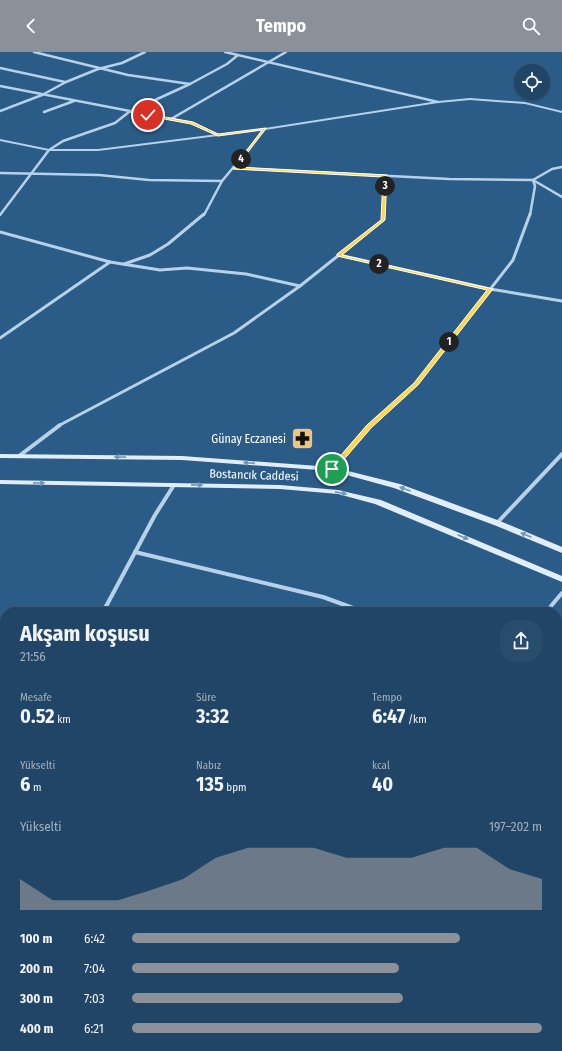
<!DOCTYPE html>
<html lang="tr">
<head>
<meta charset="utf-8">
<style>
	:root { --surface:#204566; --page:#284c6c; --text:#f1f3f6; --muted:#a2b1bf; --line:#3d5d7a; --accent:#8c9099 }
	body { margin:0; font-family:"Fira Sans Condensed",sans-serif; background:var(--page); color:var(--text); height:100vh; display:flex; flex-direction:column; font-size:15px; white-space:nowrap }
	* { box-sizing:border-box; margin:0 }
	p { font-size:13px; color:var(--muted) }
	.icon { flex:none; width:22px; height:22px; fill:none; stroke:currentColor; stroke-width:2; stroke-linecap:round; stroke-linejoin:round }
	.map { position:relative; flex:1; overflow:hidden }
	.details { position:absolute; left:0px; top:555px; width:562px; height:444px; display:flex; flex-direction:column; background:var(--surface); border-radius:16px 16px 0 0; box-shadow:0 1px 3px #0004,0 0 0 1px var(--line) }
	.details>* { flex:none }
	.buttons { position:absolute; left:514px; top:12px; display:grid; gap:8px }
	.buttons a { display:grid; place-items:center; width:36px; height:36px; border-radius:50%; background:var(--surface); box-shadow:0 1px 3px #0004,0 0 0 1px var(--line); font-size:20px }
	.pin { position:absolute; display:grid; place-items:center; width:34px; height:34px; color:#fff; margin:-17px; border:2px solid #fff; border-radius:50%; box-shadow:0 1px 4px #0007 }
	.km { position:absolute; width:20px; height:20px; margin:-10px; border-radius:50%; background:#222; color:#fff; font-size:11px; line-height:20px; text-align:center }
	.round { display:grid; place-items:center; flex:none; width:42px; height:42px; border-radius:16px; background:var(--page) }
	.overview { display:flex; align-items:center; justify-content:space-between; height:68px; padding:0 20px }
	h1 { font-size:22px; font-weight:700; line-height:30px }
	.metrics { display:grid; grid-template-columns:repeat(3,1fr); gap:6px; height:68px; padding:4px 20px }
	.metrics div { display:grid; align-content:center }
	.metrics b { font-size:20px; font-weight:700 }
	.metrics small { font-size:11px; font-weight:400 }
	.metrics p { font-size:11px }
	.chart { height:112px; padding:8px 20px }
	.chart p { display:flex; justify-content:space-between }
	.chart svg { width:100%; height:72px; margin-top:4px; fill:var(--accent); opacity:.7 }
	ul { padding:0 20px; list-style:none; font-size:13px }
	li { display:grid; grid-template-columns:64px 48px 1fr; align-items:center; height:30px }
	li i { height:10px; border-radius:5px; background:var(--accent) }
	header { display:flex; justify-content:space-between; align-items:center; height:52px; padding:0 20px; background:var(--accent); color:#fff; font-size:18px; font-weight:700 }
	.map>svg:first-child { display:block }
	.lines { fill:none; stroke-linecap:round; stroke-linejoin:round }
	.minor-far3 { stroke:#b7d2e8; stroke-width:2.5 }
	.minor-far2 { stroke:#b7d2e8; stroke-width:3 }
	.minor-far1 { stroke:#b7d2e8; stroke-width:4 }
	.minor { stroke:#b7d2e8; stroke-width:5 }
	.tertiary { fill:#b7d2e8; fill-rule:evenodd }
	.secondary { fill:#e1edf7; fill-rule:evenodd }
	.shaded-wall { fill:#3d5e7c }
	.oneway { fill:#7496b4 }
	.route { fill:#ffd54a; stroke:#fff }
	.labels { text-anchor:middle; stroke-width:3.5; stroke-linejoin:round; paint-order:stroke }
	.poi-label { font-size:12px; fill:#fff; stroke:#2b5c88; text-anchor:end }
	.street-label { font-size:12px; fill:#fff; stroke:#2b5c88 }
</style>
</head>
<body>
<header><svg class="icon" aria-label="back" viewBox="0 0 24 24"><path d="M15 5l-7 7 7 7"/></svg>Tempo<svg class="icon" aria-label="search" viewBox="0 0 24 24"><circle cx="10" cy="10" r="6"/><path d="M15 15l6 6"/></svg></header>
<div class="map">
<svg width="562" height="999" viewBox="0 0 562 999">
	<rect width="100%" height="100%" fill="#2b5c88"/>
	<g class="lines">
		<!-- minor-far3 -->
		<g class="minor-far3">
			<polyline points="34,0 128,23 190,32"/>
			<polyline points="225,0 438,50"/>
			<polyline points="0,16 65,30"/>
			<polyline points="0,34 192,71 218,83"/>
			<polyline points="0,59 42,43 66,30 98,17 122,11 145,0"/>
			<polyline points="44,60 74,49"/>
			<polyline points="171,67 286,0"/>
			<polyline points="234,116 449,127 533,128 562,145"/>
			<polyline points="0,121 99,123 149,128 222,129"/>
			<polyline points="533,128 552,117 562,115"/>
			<polyline points="0,163 49,98 63,89 115,71 129,60 190,32 227,12 238,3"/>
			<polyline points="204,163 222,129 265,77"/>
			<polyline points="383,163 385,124"/>
			<polyline points="530,163 535,134 533,128"/>
		</g>
		<!-- minor-far2 -->
		<g class="minor-far2">
			<polyline points="0,180 110,210 160,218 187,216 246,222 300,234"/>
			<polyline points="339,203 490,237 562,249"/>
			<polyline points="124,212 150,203 168,192 204,162"/>
			<polyline points="0,286 110,210"/>
			<polyline points="58,374 234,281 300,234 383,168 383,162"/>
			<polyline points="370,374 416,332 513,208 530,162"/>
		</g>
		<!-- minor-far1 -->
		<g class="minor-far1">
			<polyline points="19,404 60,373"/>
			<polyline points="332,417 371,373"/>
			<polyline points="497,471 562,402"/>
			<polyline points="135,500 323,545 364,560"/>
			<polyline points="103,560 155,463 174,433"/>
			<polyline points="546,560 562,541"/>
			<polyline points="0,567 5,569"/>
		</g>
		<!-- minor -->
		<g class="minor">
			<polyline points="0,715 5,705"/>
			<polyline points="557,923 562,925"/>
			<polyline points="0,963 5,966"/>
			<polyline points="0,972 5,969"/>
			<polyline points="27,994 31,999"/>
		</g>
		<!-- tertiary -->
		<polygon class="tertiary" points="470,46 525,50 562,59 562,61 525,52 470,48 438,51 265,78 98,99 49,99 0,89 0,87 49,97 98,97 265,76 438,49"/>
		<!-- secondary -->
		<g class="secondary">
			<polygon points="0,402 182,404 332,415 400,432 500,469 562,495 562,501 494,473 394,436 332,419 182,408 0,406"/>
			<polygon points="0,428 280,433 338,438 381,448 562,524 562,530 375,452 338,442 280,437 0,432"/>
		</g>
	</g>
	<!-- shaded-wall -->
	<polygon class="shaded-wall" points="1,805 5,824 0,831 0,807"/>
	<!-- one-way arrows -->
	<defs><path id="oneway-solid" d="M-6-.8H1V-3.2L6.5 0L1 3.2V.8H-6Z"/></defs>
	<g class="oneway">
		<use href="#oneway-solid" transform="translate(120 405) rotate(-179)"/>
		<use href="#oneway-solid" transform="translate(249 411) rotate(-176)"/>
		<use href="#oneway-solid" transform="translate(39 431) rotate(1)"/>
		<use href="#oneway-solid" transform="translate(197 433) rotate(1)"/>
		<use href="#oneway-solid" transform="translate(405 437) rotate(-160)"/>
		<use href="#oneway-solid" transform="translate(341 441) rotate(11)"/>
		<use href="#oneway-solid" transform="translate(526 483) rotate(-157)"/>
		<use href="#oneway-solid" transform="translate(463 485) rotate(23)"/>
	</g>
	<!-- route -->
	<polygon class="route" points="147,62 193,70 218,82 266,76 237,115 387,123 385,168 342,203 493,237 418,333 371,376 334,419 329,417 367,373 414,331 487,238 337,204 337,202 381,168 383,125 233,117 262,78 218,84 191,72 148,64"/>
	<!-- icons -->
	<defs>
		<symbol id="pharmacy-square" viewBox="-11 -11 22 22"><rect x="-9" y="-9" width="18" height="18" rx="4" fill="#eec47f" stroke="#2b5c88"/><path d="M-2-6h4v4h4v4h-4v4h-4v-4h-4v-4h4Z" fill="#111"/></symbol>
	</defs>
	<g fill-rule="evenodd">
		<use href="#pharmacy-square" x="290" y="374" width="25" height="25"/>
	</g>
	<g class="labels">
		<!-- poi labels -->
		<g class="poi-label">
			<text x="286" y="391">Günay Eczanesi</text>
		</g>
		<!-- street labels -->
		<g class="street-label">
			<text transform="translate(254 423) rotate(2)" y="4">Bostancık Caddesi</text>
		</g>
	</g>
</svg>
<div class="buttons">
<a><svg class="icon" aria-label="locate" viewBox="0 0 24 24"><circle cx="12" cy="12" r="6"/><path d="M12 2v4M12 18v4M2 12h4M18 12h4"/></svg></a>
</div>
<div class="pin" style="left:332px;top:417px;background:#1e9e55"><svg class="icon" aria-label="arrive" viewBox="0 0 24 24"><path d="M6 21V4h12l-3 4 3 4H6"/></svg></div>
<div class="pin" style="left:148px;top:63px;background:#d93025"><svg class="icon" aria-label="check" viewBox="0 0 24 24"><path d="M5 12l5 5 9-10"/></svg></div>
<b class="km" style="left:449px;top:290px">1</b>
<b class="km" style="left:379px;top:212px">2</b>
<b class="km" style="left:385px;top:134px">3</b>
<b class="km" style="left:241px;top:107px">4</b>
<section class="details">
<div class="overview"><div><h1>Akşam koşusu</h1><p>21:56</p></div><a class="round"><svg class="icon" aria-label="share" viewBox="0 0 24 24"><path d="M12 15V3M7 8l5-5 5 5M5 13v7h14v-7"/></svg></a></div>
<div class="metrics">
<div><p>Mesafe</p><b>0.52<small> km</small></b></div>
<div><p>Süre</p><b>3:32</b></div>
<div><p>Tempo</p><b>6:47<small> /km</small></b></div>
</div>
<div class="metrics">
<div><p>Yükselti</p><b>6<small> m</small></b></div>
<div><p>Nabız</p><b>135<small> bpm</small></b></div>
<div><p>kcal</p><b>40</b></div>
</div>
<div class="chart"><p><span>Yükselti</span>197–202 m</p>
<svg viewBox="0 0 160 44" preserveAspectRatio="none"><path d="M0 44V25L10 38L20 38L30 38L40 32L50 25L60 12L70 6L80 6L90 6L100 12L110 12L120 12L130 6L140 6L150 19L160 25V44z"/></svg>
</div>
<ul>
<li><b>100 m</b>6:42<i style="width:80%"></i></li>
<li><b>200 m</b>7:04<i style="width:65%"></i></li>
<li><b>300 m</b>7:03<i style="width:66%"></i></li>
<li><b>400 m</b>6:21<i style="width:100%"></i></li>
</ul>
</section>
</div>
</body>
</html>
